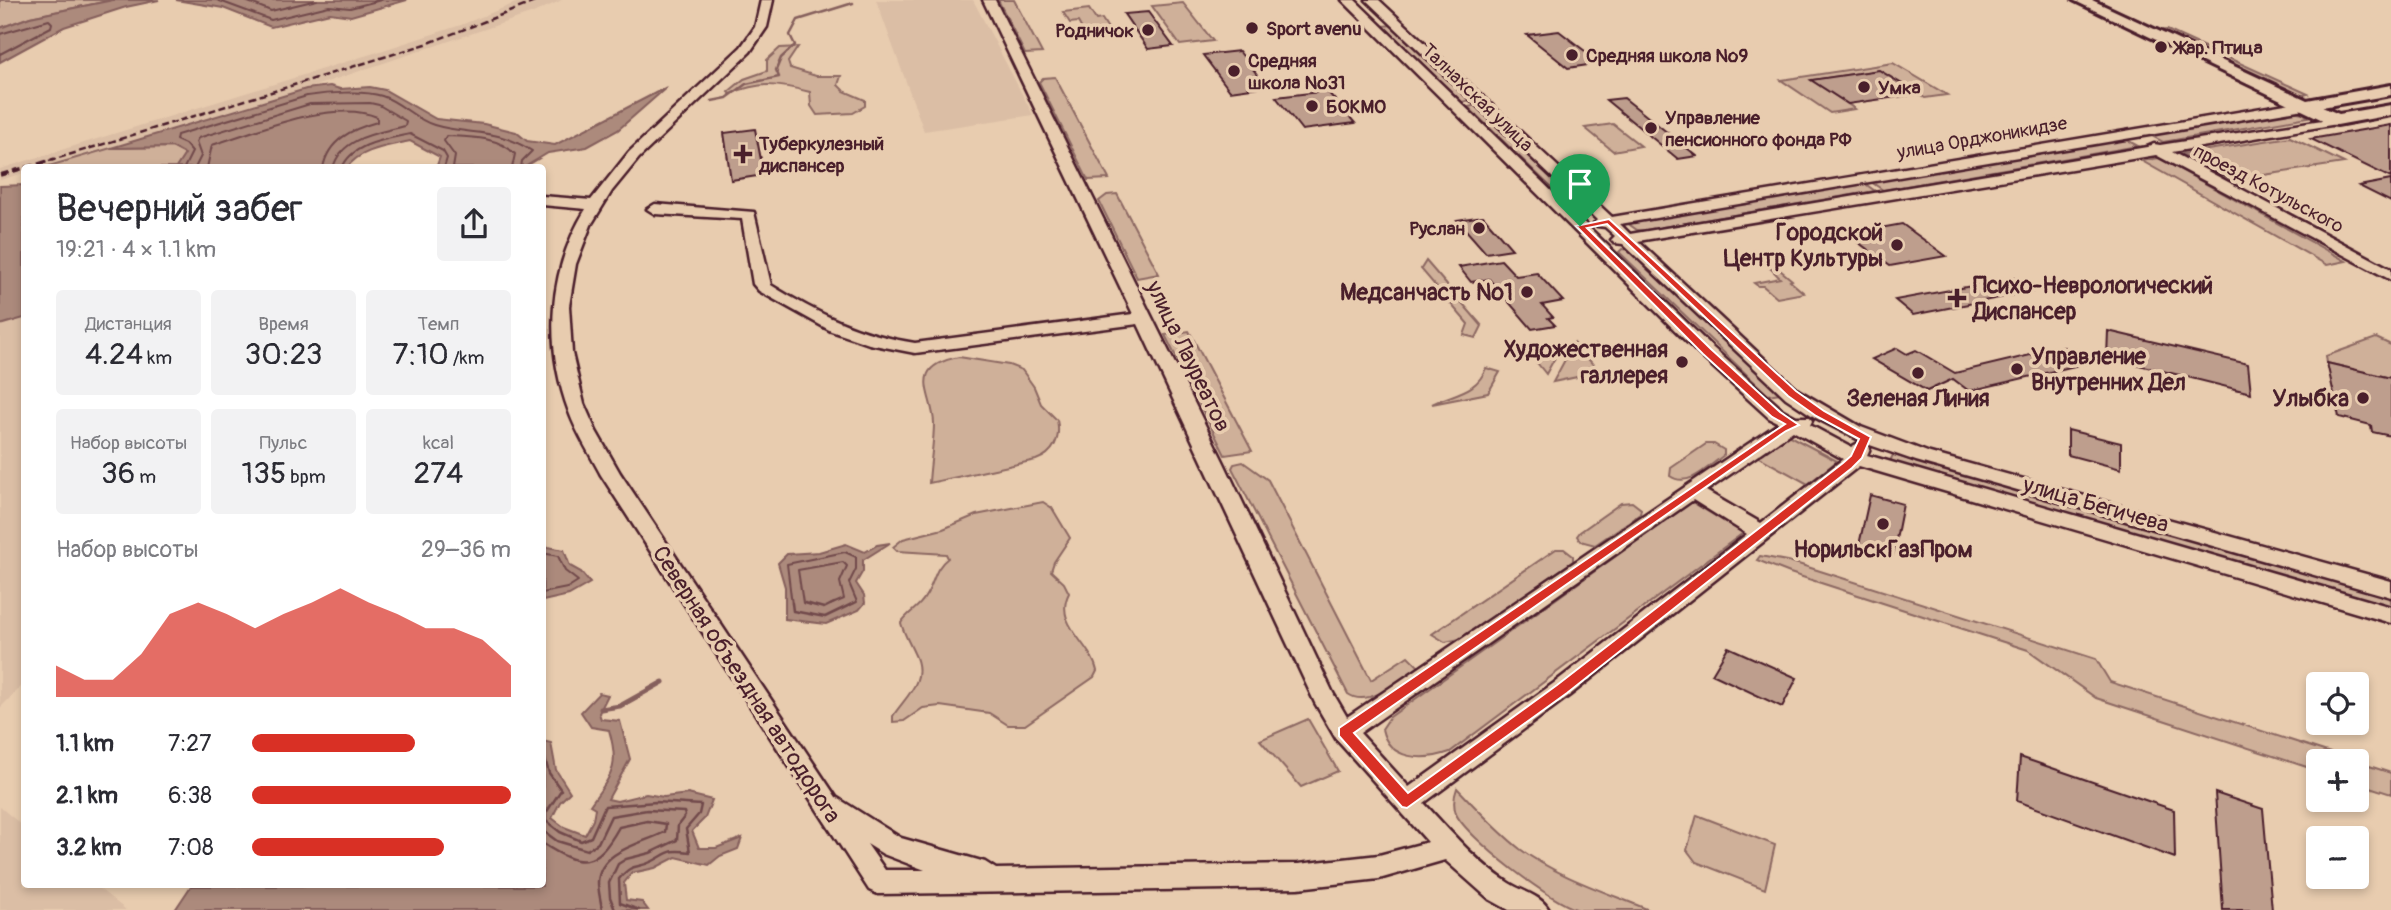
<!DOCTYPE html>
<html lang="ru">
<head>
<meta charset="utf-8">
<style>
	:root { --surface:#fff; --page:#f2f2f3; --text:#2b2b33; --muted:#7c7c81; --accent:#d93025 }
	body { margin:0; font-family:Pangolin,sans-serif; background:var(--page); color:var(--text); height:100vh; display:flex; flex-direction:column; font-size:26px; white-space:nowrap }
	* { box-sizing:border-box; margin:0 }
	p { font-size:23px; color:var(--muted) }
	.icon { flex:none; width:38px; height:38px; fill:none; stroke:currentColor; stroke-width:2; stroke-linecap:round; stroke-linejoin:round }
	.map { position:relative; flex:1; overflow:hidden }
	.drawer { position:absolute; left:21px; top:164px; width:525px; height:724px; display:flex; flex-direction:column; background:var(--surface); border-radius:7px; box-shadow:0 4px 10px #0003 }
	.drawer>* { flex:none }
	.buttons { position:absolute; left:2306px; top:672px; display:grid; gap:14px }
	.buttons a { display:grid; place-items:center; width:63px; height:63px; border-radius:7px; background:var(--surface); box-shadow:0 4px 10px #0003; font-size:35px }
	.pin { position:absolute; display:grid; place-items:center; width:60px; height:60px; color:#fff; margin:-72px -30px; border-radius:50% 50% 50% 0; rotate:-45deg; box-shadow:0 0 7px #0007 }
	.pin .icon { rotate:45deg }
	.round { display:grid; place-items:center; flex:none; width:74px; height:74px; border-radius:7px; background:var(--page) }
	.overview { display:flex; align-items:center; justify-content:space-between; height:119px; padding:0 35px }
	h1 { font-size:38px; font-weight:600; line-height:52px }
	.figures { display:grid; grid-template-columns:repeat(3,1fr); gap:10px; height:119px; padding:7px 35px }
	.figures div { display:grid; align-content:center; border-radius:7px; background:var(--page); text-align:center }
	.figures b { font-size:30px; font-weight:600 }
	.figures small { font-size:19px; font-weight:400 }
	.figures p { font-size:19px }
	.chart { height:196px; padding:14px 35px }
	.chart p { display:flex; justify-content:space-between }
	.chart svg { width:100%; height:126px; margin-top:7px; fill:var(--accent); opacity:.7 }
	ul { padding:0 35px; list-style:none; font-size:23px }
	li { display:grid; grid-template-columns:112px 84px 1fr; align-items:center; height:52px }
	li i { height:18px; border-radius:9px; background:var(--accent) }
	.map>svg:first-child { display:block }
	.built { fill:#dbbea5 }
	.green { fill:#cfb099; stroke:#8c6862; stroke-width:2 }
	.water { fill:#ac8a7c; stroke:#855f5c; stroke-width:2 }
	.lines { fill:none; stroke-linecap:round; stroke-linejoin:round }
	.shore-far1 { stroke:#714a4b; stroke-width:2 }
	.shore { stroke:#714a4b; stroke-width:2.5 }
	.stream-far1 { stroke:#855f5c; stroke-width:2.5 }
	.stream { stroke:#855f5c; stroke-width:5 }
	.building { fill:#be9e8d; stroke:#4a1f2b; stroke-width:2 }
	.minor-casing { stroke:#4a1f2b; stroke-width:5 }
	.major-casing { stroke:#4a1f2b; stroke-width:6 }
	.minor { fill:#e8ccaf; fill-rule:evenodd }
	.major { fill:#e8ccaf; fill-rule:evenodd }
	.rail-far1 { stroke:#4a1f2b; stroke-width:2.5; stroke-dasharray:7 3.5; stroke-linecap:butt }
	.rail { stroke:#4a1f2b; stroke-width:3.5; stroke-dasharray:9 4.5; stroke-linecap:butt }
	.route { fill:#d93025; stroke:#fff; stroke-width:2; fill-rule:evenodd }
	.poi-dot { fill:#4a1f2b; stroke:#e8ccaf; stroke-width:2.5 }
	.labels { text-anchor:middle; stroke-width:7; stroke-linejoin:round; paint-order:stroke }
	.far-poi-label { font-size:19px; font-weight:bold; fill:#4a1f2b; stroke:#e8ccaf; text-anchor:start }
	.far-street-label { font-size:19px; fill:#4a1f2b; stroke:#e8ccaf }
	.poi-label { font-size:23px; font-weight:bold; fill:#4a1f2b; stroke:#e8ccaf; text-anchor:end }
	.street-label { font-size:23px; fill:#4a1f2b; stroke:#e8ccaf }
</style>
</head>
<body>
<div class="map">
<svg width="2391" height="910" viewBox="0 0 2391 910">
	<rect width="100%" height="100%" fill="#e8ccaf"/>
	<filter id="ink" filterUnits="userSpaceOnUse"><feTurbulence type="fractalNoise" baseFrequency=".0143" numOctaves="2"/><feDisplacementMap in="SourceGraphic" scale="14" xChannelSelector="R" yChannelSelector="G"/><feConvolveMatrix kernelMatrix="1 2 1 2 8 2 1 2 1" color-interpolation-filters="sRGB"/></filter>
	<g filter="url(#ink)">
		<!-- built -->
		<g class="built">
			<polygon points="523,0 562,0 533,13 306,89 42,168 24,168 24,173 0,180 0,169 371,54 461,25"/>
			<polygon points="876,0 973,0 1033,115 924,131"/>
			<polygon points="24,272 24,684 0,708 0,277"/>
			<polygon points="0,807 24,827 24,886 96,886 126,910 0,910"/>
		</g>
		<!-- green -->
		<g class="green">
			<polygon points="0,0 113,0 30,17 0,28"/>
			<polygon points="998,0 1014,0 1042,53 1025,54"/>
			<polygon points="1183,3 1213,41 1180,45 1152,6"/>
			<polygon points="1089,9 1096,20 1102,19 1109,30 1084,33 1078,22 1070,23 1063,12"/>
			<polygon points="1392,25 1471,100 1462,102 1383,26"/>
			<polygon points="2167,30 2308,94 2295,97 2155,31"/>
			<path d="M798 47 788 62 790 68 816 76H841L838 85 844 91 865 100V106L853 113 817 115 811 106 810 92C779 84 760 81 730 94L728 92 744 79 767 71V60L780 48Z"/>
			<polygon points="1893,63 1947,95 1925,98 1879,70 1812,80 1855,109 1830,113 1781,80"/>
			<polygon points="1055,77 1109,179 1088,180 1039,82 1043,78"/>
			<polygon points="1477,105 1589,212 1589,213 1579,214 1468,107"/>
			<polygon points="2293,111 2303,113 2308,117 2163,142 2150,135"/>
			<polygon points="1613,124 1641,146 1613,151 1585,128"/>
			<polygon points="2290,137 2344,163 2230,180 2182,154"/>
			<polygon points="2125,139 2138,146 1883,190 1871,182"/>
			<polygon points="172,147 186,154 176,168 42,168 111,148"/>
			<polygon points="2159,158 2346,261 2327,265 2142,161"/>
			<polygon points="1864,183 1875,191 1645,230 1637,230 1630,225 1633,222"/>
			<polygon points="1117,194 1159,274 1137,278 1099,201 1107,195"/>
			<polygon points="1622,249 1630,250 1780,393 1768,395 1619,252"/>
			<polygon points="1426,261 1482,326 1476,338 1464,335 1468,324 1421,269"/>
			<polygon points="1774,265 1792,280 1790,281 1804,293 1777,298 1763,286 1758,286 1754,283 1780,278 1768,266"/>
			<polygon points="1189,331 1252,451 1225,455 1165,335"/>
			<polygon points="2376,338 2391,345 2391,378 2327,363 2326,356"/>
			<polygon points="1563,343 1546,374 1526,349"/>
			<polygon points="1574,343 1598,370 1596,373 1553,382"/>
			<path d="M959 357 1009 365 1022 370 1034 387 1041 404 1057 420C1061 438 1054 454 1036 460L929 483C930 463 934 443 934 423 933 394 906 367 959 357Z"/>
			<path d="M1486 368 1500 372 1488 393 1432 404C1453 393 1477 393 1486 368Z"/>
			<polygon points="1786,434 1837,461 1808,484 1757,456"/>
			<path d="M1706 444H1714L1724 450V455C1709 466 1688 489 1670 476L1671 468Z"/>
			<polygon points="1893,455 2391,596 2391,607 1903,468 1889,463"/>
			<path d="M1243 462 1268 480 1371 680 1408 656 1419 667C1402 679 1369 709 1348 694L1232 468 1234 464Z"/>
			<path d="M1043 502 1052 508 1070 538 1054 562 1051 571 1064 583 1069 593C1053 624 1091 643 1097 671L1094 677 1025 725H1008L989 713 940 706 923 708 904 721 893 722V716C907 695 928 680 914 653 909 642 904 634 901 623 908 612 919 608 925 597 935 583 933 569 948 558L946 554 897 551 893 547 903 539 943 529 976 515Z"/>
			<polygon points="1632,502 1641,509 1640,514 1595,545 1580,541 1577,536 1580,532 1621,503"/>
			<path d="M1692 502 1743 533 1450 752C1424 761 1389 761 1382 729L1390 717Z"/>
			<polygon points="1556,549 1564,549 1573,556 1573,561 1465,638 1445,642 1432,634"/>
			<polygon points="1760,556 1792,562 2096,659 2110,682 2355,761 2319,761 2319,771 2096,698 2028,650 1790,573 1757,560"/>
			<polygon points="1308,719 1338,771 1301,787 1260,740"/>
			<polygon points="2357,762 2391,773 2391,794 2357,783"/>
			<path d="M1457 788C1477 809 1497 831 1520 849 1558 877 1606 892 1649 910 1629 910 1597 910 1579 910 1553 904 1467 838 1456 814 1453 805 1454 796 1457 788Z"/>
			<polygon points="1697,815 1775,845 1765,889 1696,862 1687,850"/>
		</g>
		<!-- water -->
		<g class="water">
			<polygon points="113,0 159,0 126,7 64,27 0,62 0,28 30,17"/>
			<polygon points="176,0 407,0 351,16 330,13 271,27 223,8"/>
			<path d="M330 86 340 89 370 87 385 90 436 119 484 124 516 132 527 141 555 145 667 87 618 130 587 147 548 153 523 168H436L440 157 410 141C390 146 359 149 347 168H176L185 154 172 147 111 148 306 89Z"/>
			<polygon points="24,185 24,318 0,325 0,186"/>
			<polygon points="890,543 863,560 863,571 856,583 864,595 865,603 859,610 826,624 785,619 785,587 778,563 787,554 819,552 846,544 865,552 877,545"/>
			<polygon points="542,546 564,550 570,566 581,572 590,583 569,595 543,601"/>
			<path d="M599 693 608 695 599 713 601 719 620 721 630 759 608 799 617 801 646 794 664 797 688 794 712 800 705 818 692 831 699 848H716L742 838 738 849 720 856 709 865 676 857 655 868 632 873 624 883 626 900 642 902 648 910H175L191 886H542L543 741 551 743 556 770 570 792 560 802 552 818 564 827 585 835 593 820 595 808 590 805C612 774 620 768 609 730L591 727 581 712Z"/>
		</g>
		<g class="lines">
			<!-- shore-far1 -->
			<g class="shore-far1">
				<polyline points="217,0 271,20 329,6 350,8 381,0"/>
				<polyline points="243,0 271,11 317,0"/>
				<polyline points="0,34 49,20 52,23 51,27 0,54"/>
				<path d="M184 168 192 152 185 144 176 140 177 135 307 96C327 93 363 90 382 96 401 102 416 120 434 125 472 136 495 127 532 151L522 161 521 168"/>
				<path d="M195 168 201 156 196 142 198 138 310 104 370 103 379 105 406 121 405 126C378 133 341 137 333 168"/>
				<path d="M207 168 212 145C254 132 335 98 377 117V122C352 129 328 140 323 168"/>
				<path d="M342 168C352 143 387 139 410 134L443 151 447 158 444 168"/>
				<path d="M453 168 455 156 444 141 446 136C470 137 497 136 515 154L512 168"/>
				<polyline points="542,553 558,556 565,571 578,581 567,588 542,593"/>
				<polyline points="792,605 787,564 845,552 856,557 856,569 849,583 857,602 850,605"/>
				<polyline points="812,605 803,603 798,570 843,562 847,566 840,582 844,599 830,605"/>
			</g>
			<!-- shore -->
			<g class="shore">
				<polyline points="792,603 793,611 825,617 854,603"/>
				<polyline points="805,603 824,608 834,603"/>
				<path d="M542 748 549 773 561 790 546 813V821L560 832 581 841 591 837 605 806 656 802 701 805 699 814 686 829 690 852C669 849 670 852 653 861 636 870 634 861 619 879L620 903 639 910"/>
				<polyline points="542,830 557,841 587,850 598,843 611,816 647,810 684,812 685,816 678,825 677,840 650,853 626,859 618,864 609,883 610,897 615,910"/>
				<path d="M542 843C582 869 596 868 619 827L647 821 666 824 665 832C642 844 600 850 598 882 598 891 601 901 602 910"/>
			</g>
			<!-- stream-far1 -->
			<polyline class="stream-far1" points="712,101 727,98 746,84 779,77 776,70 781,58 795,45 790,35 798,20 853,3"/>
			<!-- stream -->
			<polyline class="stream" points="601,709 620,706 663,682"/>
		</g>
		<!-- building -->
		<g class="building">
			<polygon points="1148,12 1173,46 1148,49 1124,14"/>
			<polygon points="1559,31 1581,48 1601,63 1568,68 1527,35"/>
			<polygon points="1239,51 1266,86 1230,91 1203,55"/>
			<polygon points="1879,70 1918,94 1848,104 1811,80"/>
			<polygon points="1327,91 1355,123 1302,130 1276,97"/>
			<polygon points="1624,98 1697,156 1678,159 1606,100"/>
			<polygon points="2391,125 2391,178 2311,139"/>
			<polygon points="755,129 764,175 731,180 724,133"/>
			<polygon points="2391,180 2391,202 2359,186"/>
			<polygon points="1483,216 1512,249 1486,253 1457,220"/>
			<polygon points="1902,224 1946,256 1890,266 1847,234"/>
			<polygon points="1501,260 1516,276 1537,273 1563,301 1542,305 1553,317 1548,318 1555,325 1532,329 1489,279 1471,282 1459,267"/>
			<polygon points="2015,278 2034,291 1913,315 1895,300"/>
			<polygon points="2108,331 2248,364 2251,393 2107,357"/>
			<polygon points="2064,347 2087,363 1969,391 1953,379 1927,391 1872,359 1897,348 1907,354 1916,350 1955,373"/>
			<polygon points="2327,363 2391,378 2391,436 2372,432 2371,425 2339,417"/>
			<polygon points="2068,430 2121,443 2121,469 2068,455"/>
			<polygon points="1870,495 1903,504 1893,555 1859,545"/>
			<polygon points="1728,647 1797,678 1782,707 1712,674"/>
			<polygon points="2020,757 2174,810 2175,858 2017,801"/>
			<polygon points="2215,793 2263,809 2272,910 2223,910"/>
		</g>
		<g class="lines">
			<defs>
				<path id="minor" d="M761 0H773L767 27 750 52 639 158 612 191 591 225 576 264 569 306 572 353 584 404 596 431 620 473 836 797 901 838 985 862 996 869 1298 864 1379 855 1428 842 1336 739 1315 703 1138 324 915 353 869 344 831 331 759 291 753 284 742 219 655 214 647 209 655 204 754 212 771 285C816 313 861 335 915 343L1133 314 983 0H995L1224 463 1333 693 1347 717 1779 423 1769 418 1701 356 1342 0H1355L1713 348 1783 410 1796 417H1810L1812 421 1810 425 1851 447 1860 442 1867 444 1816 418 1786 398 1623 244 1614 243 1611 240 1615 236 1605 227 1597 226 1594 223 1597 220 1366 0H1379L1612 217 2304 101 2311 105 2304 109 1620 224 1630 234 2147 147 2154 144 2160 145 2342 117V123L2337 124 2172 152 2391 269V280L2156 155 1638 241 1798 390 1861 427 1930 453 2391 581V597L1916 461 1867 444 1870 448 1867 455 2391 607V623L1859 466 1570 695 1424 803C1450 831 1477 863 1509 883 1523 892 1541 895 1549 910H1509L1489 899 1445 860 1379 879 1298 888 878 894 869 890 601 475C590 454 577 434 569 412 544 345 548 270 586 209L542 205V196L591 200 629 152 741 47 755 27ZM1793 431 1843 459 1761 523 1706 491ZM1693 500 1747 534 1554 683 1409 787 1360 733ZM867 844 883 854 925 870H885Z"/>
				<polygon id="major" points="2073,0 2092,0 2307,100 2391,85 2391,95 2322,107 2339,114 2391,105 2391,115 2337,125 2331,124"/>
			</defs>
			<!-- minor casing -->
			<use href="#minor" class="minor-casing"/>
			<!-- major casing -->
			<use href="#major" class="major-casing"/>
			<!-- minor -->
			<use href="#minor" class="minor"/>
			<!-- major -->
			<use href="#major" class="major"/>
			<!-- rail-far1 -->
			<polyline class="rail-far1" points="49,161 426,44 540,0"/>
			<!-- rail -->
			<g class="rail">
				<polyline points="25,168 55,159"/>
				<polyline points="0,175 24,168"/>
			</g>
		</g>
	</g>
	<!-- route -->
	<path class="route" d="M1609 219 1796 391 1824 411 1871 437 1862 458 1852 468 1567 693 1407 808 1402 807 1339 736V728L1785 424 1772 417 1703 354 1576 226ZM1607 224 1788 396 1816 416 1859 439 1851 456 1843 463 1557 685 1408 793 1354 733 1786 431 1799 425 1780 412 1711 349 1587 228Z"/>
	<!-- markers -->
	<g class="poi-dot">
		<circle cx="1252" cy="28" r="7"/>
		<circle cx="1148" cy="30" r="7"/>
		<circle cx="2161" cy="47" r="7"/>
		<circle cx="1572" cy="55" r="7"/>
		<circle cx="1234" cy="71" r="7"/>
		<circle cx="1864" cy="87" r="7"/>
		<circle cx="1312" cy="106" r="7"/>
		<circle cx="1651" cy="128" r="7"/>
		<path d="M739.5 143.5h7v7h7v7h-7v7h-7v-7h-7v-7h7z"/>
		<circle cx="1479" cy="228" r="7"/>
		<circle cx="1897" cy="245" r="7"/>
		<circle cx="1527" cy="292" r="7"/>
		<path d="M1953.5 287.5h7v7h7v7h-7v7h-7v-7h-7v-7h7z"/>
		<circle cx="1682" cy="362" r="7"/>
		<circle cx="2017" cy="369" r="7"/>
		<circle cx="1918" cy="373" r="7"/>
		<circle cx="2363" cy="398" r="7"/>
		<circle cx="1883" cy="524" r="7"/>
	</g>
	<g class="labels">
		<!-- far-poi labels -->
		<g class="far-poi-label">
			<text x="1266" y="35">Sport avenu</text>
			<text x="1134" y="37" text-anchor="end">Родничок</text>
			<text x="2175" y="54">Жар. Птица</text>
			<text x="1586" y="62">Средняя школа №9</text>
			<text x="1248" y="67">Средняя<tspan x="1248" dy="22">школа №31</tspan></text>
			<text x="1878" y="94">Умка</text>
			<text x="1326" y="113">БОКМО</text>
			<text x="1665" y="124">Управление<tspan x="1665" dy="22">пенсионного фонда РФ</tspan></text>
			<text x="759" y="150">Туберкулезный<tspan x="759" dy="22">диспансер</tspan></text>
			<text x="1465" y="235" text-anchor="end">Руслан</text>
		</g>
		<!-- far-street labels -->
		<g class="far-street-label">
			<text transform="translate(1478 97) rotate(44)" y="7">Талнахская улица</text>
			<text transform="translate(1982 137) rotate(-10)" y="7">улица Орджоникидзе</text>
			<text transform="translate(2269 188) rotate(28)" y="7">проезд Котульского</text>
		</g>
		<!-- poi labels -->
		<g class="poi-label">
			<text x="1883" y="240">Городской<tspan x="1883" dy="26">Центр Культуры</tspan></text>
			<text x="1973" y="293" text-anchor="start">Психо-Неврологический<tspan x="1973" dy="26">Диспансер</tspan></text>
			<text x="1513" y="300">Медсанчасть №1</text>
			<text x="1668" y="357">Художественная<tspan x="1668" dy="26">галлерея</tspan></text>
			<text x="2031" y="364" text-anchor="start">Управление<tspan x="2031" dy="26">Внутренних Дел</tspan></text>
			<text x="1918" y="406" text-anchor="middle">Зеленая Линия</text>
			<text x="2349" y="406">Улыбка</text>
			<text x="1883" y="557" text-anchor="middle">НорильскГазПром</text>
		</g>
		<!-- street labels -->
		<g class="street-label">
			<text transform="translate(1189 356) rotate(64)" y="8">улица Лауреатов</text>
			<text transform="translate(2096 504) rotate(16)" y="8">улица Бегичева</text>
			<text transform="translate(747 684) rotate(57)" y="8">Северная объездная автодорога</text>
		</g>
	</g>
</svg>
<div class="buttons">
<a><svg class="icon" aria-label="locate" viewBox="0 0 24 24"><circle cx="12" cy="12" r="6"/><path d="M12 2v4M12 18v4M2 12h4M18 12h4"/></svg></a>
<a>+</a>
<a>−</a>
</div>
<div class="pin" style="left:1580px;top:226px;background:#1e9e55"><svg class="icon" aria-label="arrive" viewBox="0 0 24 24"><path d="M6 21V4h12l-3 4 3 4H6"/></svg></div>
<section class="drawer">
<div class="overview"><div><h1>Вечерний забег</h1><p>19:21 · 4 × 1.1 km</p></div><a class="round"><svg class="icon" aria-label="share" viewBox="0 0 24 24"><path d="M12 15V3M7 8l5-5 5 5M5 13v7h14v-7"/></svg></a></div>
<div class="figures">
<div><p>Дистанция</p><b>4.24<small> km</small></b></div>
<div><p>Время</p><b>30:23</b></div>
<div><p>Темп</p><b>7:10<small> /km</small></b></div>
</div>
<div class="figures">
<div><p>Набор высоты</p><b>36<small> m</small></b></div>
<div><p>Пульс</p><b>135<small> bpm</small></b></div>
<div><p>kcal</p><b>274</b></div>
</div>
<div class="chart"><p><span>Набор высоты</span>29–36 m</p>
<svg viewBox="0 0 160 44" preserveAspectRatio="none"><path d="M0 44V33L10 38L20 38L30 29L40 15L50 11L60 15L70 20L80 15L90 11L100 6L110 11L120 15L130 20L140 20L150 24L160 33V44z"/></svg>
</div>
<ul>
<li><b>1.1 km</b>7:27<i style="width:63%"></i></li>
<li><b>2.1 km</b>6:38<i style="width:100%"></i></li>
<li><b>3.2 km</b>7:08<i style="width:74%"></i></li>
</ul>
</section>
</div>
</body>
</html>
